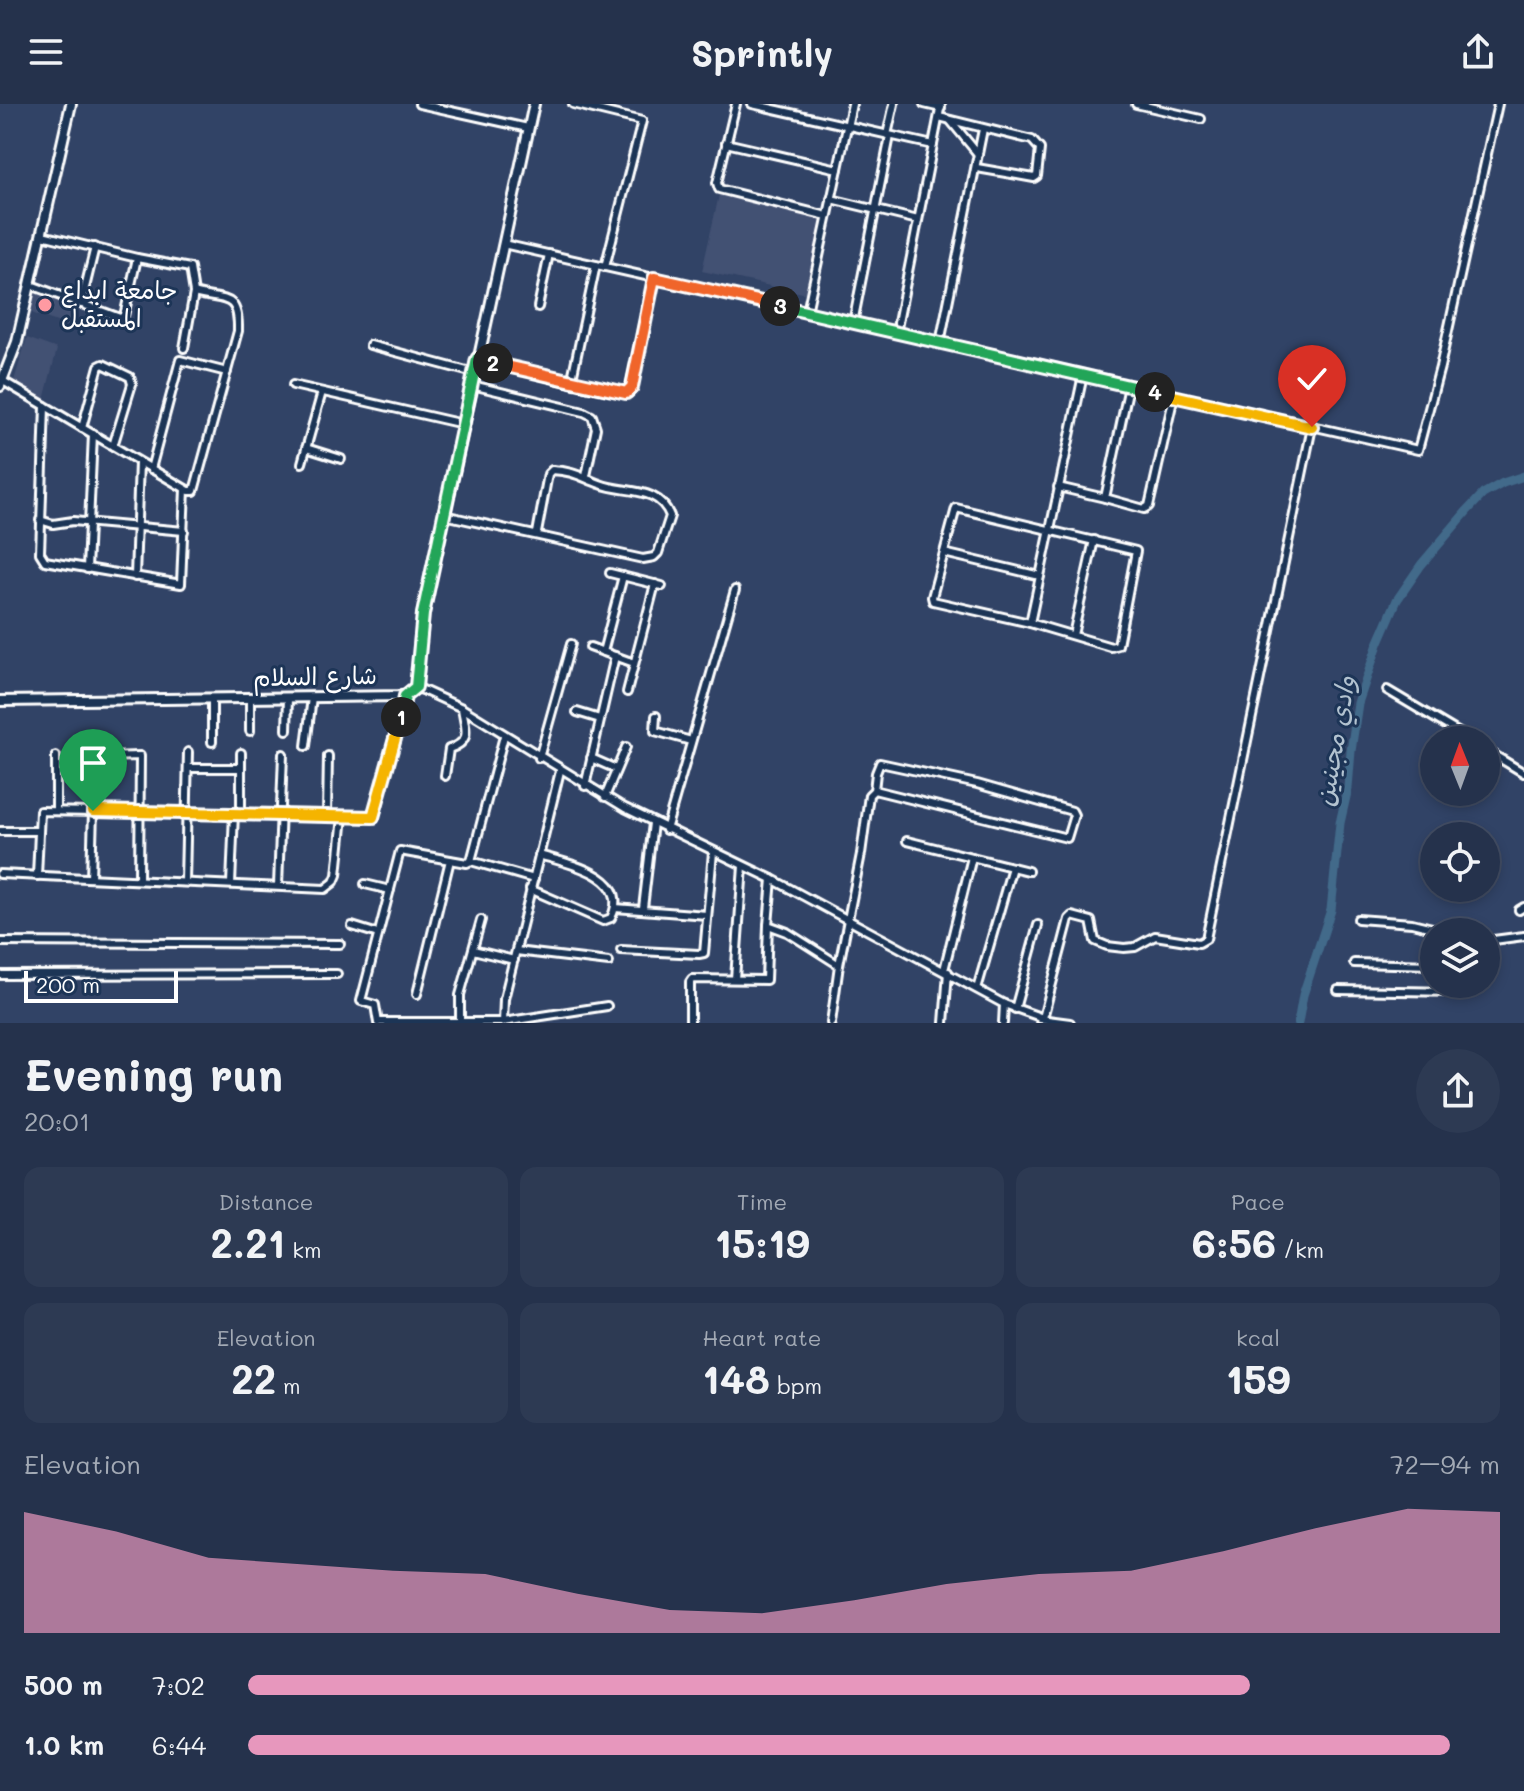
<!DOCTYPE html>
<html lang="en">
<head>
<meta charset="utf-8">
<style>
	:root { --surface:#25324c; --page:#2d3a53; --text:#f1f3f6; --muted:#a3aab5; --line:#424d64; --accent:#e797bd }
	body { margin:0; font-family:Mali,"Playpen Sans Arabic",sans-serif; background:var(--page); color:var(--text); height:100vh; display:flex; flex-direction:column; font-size:30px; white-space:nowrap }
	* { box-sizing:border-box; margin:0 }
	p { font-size:26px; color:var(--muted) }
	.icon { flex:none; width:44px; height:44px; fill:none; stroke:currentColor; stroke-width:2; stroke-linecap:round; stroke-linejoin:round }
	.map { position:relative; height:919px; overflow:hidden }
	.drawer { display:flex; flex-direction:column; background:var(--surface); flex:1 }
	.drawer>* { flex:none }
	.needle { width:52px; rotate:359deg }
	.controls { position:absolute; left:1420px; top:622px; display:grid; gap:16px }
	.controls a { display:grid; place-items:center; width:80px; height:80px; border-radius:50%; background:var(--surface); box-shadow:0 4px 12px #0003,0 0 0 2px var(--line); font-size:40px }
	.scale { position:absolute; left:24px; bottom:20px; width:154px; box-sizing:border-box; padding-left:8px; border:4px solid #fff; border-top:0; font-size:22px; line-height:28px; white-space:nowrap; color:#fff; -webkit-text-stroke:6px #1d3557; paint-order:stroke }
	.pin { position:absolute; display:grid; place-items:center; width:68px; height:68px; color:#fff; margin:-82px -34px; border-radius:50% 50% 50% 0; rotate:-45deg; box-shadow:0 0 8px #0007 }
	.pin .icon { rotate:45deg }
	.km { position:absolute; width:40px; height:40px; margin:-20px; border-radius:50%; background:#222; color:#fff; font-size:22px; line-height:40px; text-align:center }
	.round { display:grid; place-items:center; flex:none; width:84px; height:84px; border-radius:42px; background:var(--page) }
	.headline { display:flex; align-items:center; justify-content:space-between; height:136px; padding:0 24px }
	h1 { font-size:44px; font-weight:700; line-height:60px }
	.stats { display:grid; grid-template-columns:repeat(3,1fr); gap:12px; height:136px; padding:8px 24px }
	.stats div { display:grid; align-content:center; border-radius:16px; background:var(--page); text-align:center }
	.stats b { font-size:40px; font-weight:700 }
	.stats small { font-size:22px; font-weight:400 }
	.stats p { font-size:22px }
	.chart { height:224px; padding:16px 24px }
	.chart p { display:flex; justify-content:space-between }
	.chart svg { width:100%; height:144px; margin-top:8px; fill:var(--accent); opacity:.7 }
	ul { padding:0 24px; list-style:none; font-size:26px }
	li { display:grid; grid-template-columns:128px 96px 1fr; align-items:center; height:60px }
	li i { height:20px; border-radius:10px; background:var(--accent) }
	header { display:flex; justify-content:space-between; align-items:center; height:104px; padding:0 24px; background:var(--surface); font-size:36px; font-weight:700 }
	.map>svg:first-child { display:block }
	.built { fill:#435173 }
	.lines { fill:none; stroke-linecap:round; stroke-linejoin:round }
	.river { stroke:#426a8a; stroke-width:9 }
	.street-casing { stroke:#fff; stroke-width:12 }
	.secondary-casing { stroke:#fff; stroke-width:14 }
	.street { stroke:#1d3557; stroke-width:6 }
	.secondary { stroke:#1d3557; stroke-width:8 }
	.split-1-casing { stroke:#fff; stroke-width:16 }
	.split-2-casing { stroke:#fff; stroke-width:16 }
	.split-3-casing { stroke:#fff; stroke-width:16 }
	.split-4-casing { stroke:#fff; stroke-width:16 }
	.split-5-casing { stroke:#fff; stroke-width:16 }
	.split-1 { stroke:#f5b400; stroke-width:10 }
	.split-2 { stroke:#22a559; stroke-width:10 }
	.split-3 { stroke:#f0652b; stroke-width:10 }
	.split-4 { stroke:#22a559; stroke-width:10 }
	.split-5 { stroke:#f5b400; stroke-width:10 }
	.poi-dot { fill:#ff9aa2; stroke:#1d3557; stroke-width:3 }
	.labels { text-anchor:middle; stroke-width:6; stroke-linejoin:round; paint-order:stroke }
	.poi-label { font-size:24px; fill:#fff; stroke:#1d3557; text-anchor:start }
	.street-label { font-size:24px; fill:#fff; stroke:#1d3557 }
	.water-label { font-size:26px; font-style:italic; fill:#b3c3d0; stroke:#1d3557 }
</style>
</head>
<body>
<header><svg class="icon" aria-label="menu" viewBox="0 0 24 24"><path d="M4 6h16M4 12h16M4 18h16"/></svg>Sprintly<svg class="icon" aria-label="share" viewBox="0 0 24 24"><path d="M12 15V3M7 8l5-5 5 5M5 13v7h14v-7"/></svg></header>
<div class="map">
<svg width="1524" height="919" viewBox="0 0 1524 919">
	<rect width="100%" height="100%" fill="#314366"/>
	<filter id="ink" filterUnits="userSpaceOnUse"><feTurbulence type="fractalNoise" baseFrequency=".0125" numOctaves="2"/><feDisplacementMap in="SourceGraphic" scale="16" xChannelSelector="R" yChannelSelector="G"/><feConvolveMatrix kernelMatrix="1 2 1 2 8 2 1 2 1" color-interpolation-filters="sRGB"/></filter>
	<g filter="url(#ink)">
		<!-- built -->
		<g class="built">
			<polygon points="719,91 823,116 807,190 702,167"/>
			<polygon points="35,187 76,201 71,223 29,208"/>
			<polygon points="27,234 57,245 44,296 14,277"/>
		</g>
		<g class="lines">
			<!-- river -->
			<polyline class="river" points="1298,919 1303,891 1331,806 1340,719 1348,684 1351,647 1358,599 1378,540 1397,496 1421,461 1467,407 1483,390 1503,379 1524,372"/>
			<defs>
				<g id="street">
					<polyline points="419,0 528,24"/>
					<polyline points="573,0 642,17 605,163"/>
					<polyline points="736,0 717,79 719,85 827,112"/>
					<polyline points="752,0 933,41"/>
					<polyline points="924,0 941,4"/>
					<polyline points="1136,0 1201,15"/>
					<polyline points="939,13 1032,36 1040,45 1037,72 1034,74 977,64"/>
					<polyline points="950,16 978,50"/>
					<polyline points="887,31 894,0"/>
					<polyline points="726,39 838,65"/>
					<polyline points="831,95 918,116"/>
					<polyline points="503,140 1418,346 1440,263 1498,0"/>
					<polyline points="31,181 120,214 124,212 137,154 42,131"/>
					<polyline points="81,200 95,143"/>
					<polyline points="538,203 549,150"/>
					<polyline points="807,208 852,0"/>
					<polyline points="853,219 890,32"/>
					<polyline points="896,229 941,0"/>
					<polyline points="940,239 983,25"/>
					<polyline points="370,241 474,269"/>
					<polyline points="184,244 194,189"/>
					<polyline points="477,255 571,279 611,287 629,288 654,174"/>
					<path d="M3 277 189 387H194L238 227C239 187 223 198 194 189L190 164 137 154"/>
					<polyline points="571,279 596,161"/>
					<polyline points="293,281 463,320"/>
					<polyline points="472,281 584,308 592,312 596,324 586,372"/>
					<polyline points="1129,282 1105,394 1144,405 1149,402 1174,292"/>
					<polyline points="45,302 40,449 45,457 181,480 185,385"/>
					<polyline points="82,324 99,262 103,260 130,273 132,280 113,342"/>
					<polyline points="306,344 341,355"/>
					<polyline points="302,359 322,288"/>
					<polyline points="151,365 180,256 227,268"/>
					<polyline points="1058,383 1105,394"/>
					<polygon points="956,404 1136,447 1118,541 1111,543 1030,519 933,497 932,493"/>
					<path d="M444 411 643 455 654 453 658 449 670 412C658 381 625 390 600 380 581 373 574 367 552 366L548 370 537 429"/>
					<polyline points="40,416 53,420 73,417 184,427"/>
					<polyline points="944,449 1040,472"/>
					<polyline points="87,465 93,330"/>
					<polyline points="610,469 662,482"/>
					<polyline points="135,473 139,358"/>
					<polyline points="1030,519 1083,271"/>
					<polyline points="1073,531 1094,436"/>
					<polyline points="590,543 634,559"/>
					<polyline points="603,548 623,472"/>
					<polyline points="416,583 462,604 625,704 772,775 1004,900 1003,919"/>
					<polyline points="1387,586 1471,636"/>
					<polyline points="627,588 655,480"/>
					<polyline points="577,608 600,615"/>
					<polyline points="656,612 655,627 691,637"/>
					<polyline points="287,626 288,594"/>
					<polyline points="250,627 250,594"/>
					<polyline points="212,638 212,595"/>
					<polyline points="306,642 312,593"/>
					<polyline points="1486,646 1524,669"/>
					<polyline points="241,649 241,709"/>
					<polyline points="539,654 571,540"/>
					<polyline points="591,654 616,665"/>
					<polyline points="188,664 241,664"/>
					<path d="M445 672 449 645C473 637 465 625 462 604"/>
					<polyline points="585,682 615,552"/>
					<polyline points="605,693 626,643"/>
					<polyline points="56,707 56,652"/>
					<polyline points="101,707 100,655 105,653 140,652 139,776"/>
					<polyline points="327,711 328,652"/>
					<polyline points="666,726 735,486"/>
					<polyline points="0,727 38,727"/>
					<polyline points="907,737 1028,767"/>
					<polyline points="471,757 504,632"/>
					<polyline points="0,770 325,785 334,778 337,771 343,712"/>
					<polyline points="37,772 40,707 374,713 405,592"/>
					<polyline points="91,774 93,707"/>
					<polyline points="772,775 768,821 787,828 839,861"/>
					<polyline points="185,778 188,648"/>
					<polyline points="231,780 234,709"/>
					<polyline points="365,780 390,786"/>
					<polyline points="278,782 283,650"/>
					<path d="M530 785 603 817 611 814C633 771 566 759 539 751"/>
					<polyline points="615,804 707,811"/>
					<polyline points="643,804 653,719"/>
					<polyline points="1519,806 1524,803"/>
					<polyline points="1358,815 1412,819 1449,828"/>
					<polyline points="352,822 378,830"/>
					<polyline points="1486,837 1524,832"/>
					<polyline points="0,838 340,840"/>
					<polyline points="473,846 514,856"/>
					<polyline points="621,846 699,850 704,849 713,748"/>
					<polyline points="516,847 609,858"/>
					<polyline points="1354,859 1434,861"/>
					<polyline points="944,866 972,753"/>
					<polyline points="0,871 337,870"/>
					<polyline points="735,875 743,762"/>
					<polyline points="977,885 1012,763"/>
					<polyline points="1338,886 1457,888 1462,886 1463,880"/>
					<polyline points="417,890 450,756"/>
					<polyline points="1004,900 1043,914 1069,815 1072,812 1091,817 1095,837 1107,842 1124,844 1135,843 1155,832 1199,839 1206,835 1312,323"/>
					<polyline points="1015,905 1038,821"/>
					<polyline points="1040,915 1070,919"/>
					<polyline points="378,918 503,918 607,902"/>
					<polyline points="378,919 375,901 361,897 400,747 467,759 471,757 534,775"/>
					<polyline points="460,919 460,891 481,816"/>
					<polyline points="503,919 504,895 560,667"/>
					<polyline points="690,919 690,878 692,875 766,876 768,821"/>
					<polyline points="831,919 839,861 861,750 869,691 874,686 876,669 880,659 977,680 1072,707 1074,711 1067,734 874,686"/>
					<polyline points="944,919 948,868"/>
				</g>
				<g id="secondary">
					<polyline points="0,282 17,238 71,0"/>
					<polyline points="0,597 405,592 416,583 423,510 534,0"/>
				</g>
			</defs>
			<!-- street casing -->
			<use href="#street" class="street-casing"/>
			<!-- secondary casing -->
			<use href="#secondary" class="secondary-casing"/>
			<!-- street -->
			<use href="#street" class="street"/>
			<!-- secondary -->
			<use href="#secondary" class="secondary"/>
		</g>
	</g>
	<g class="lines" filter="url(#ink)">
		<defs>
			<polyline id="split-1" points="93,707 373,713 401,613"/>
			<polyline id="split-2" points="401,613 405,592 416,583 423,510 477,255 493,259"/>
			<polyline id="split-3" points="493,259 626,289 632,283 654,174 780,202"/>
			<polyline id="split-4" points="780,202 1155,288"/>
			<polyline id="split-5" points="1155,288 1312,323"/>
		</defs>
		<!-- split-1 casing -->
		<use href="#split-1" class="split-1-casing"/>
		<!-- split-2 casing -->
		<use href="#split-2" class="split-2-casing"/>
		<!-- split-3 casing -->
		<use href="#split-3" class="split-3-casing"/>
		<!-- split-4 casing -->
		<use href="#split-4" class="split-4-casing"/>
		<!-- split-5 casing -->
		<use href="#split-5" class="split-5-casing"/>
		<!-- split-1 -->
		<use href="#split-1" class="split-1"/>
		<!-- split-2 -->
		<use href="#split-2" class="split-2"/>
		<!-- split-3 -->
		<use href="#split-3" class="split-3"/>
		<!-- split-4 -->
		<use href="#split-4" class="split-4"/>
		<!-- split-5 -->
		<use href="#split-5" class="split-5"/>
	</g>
	<!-- markers -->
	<circle class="poi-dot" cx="45" cy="201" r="8"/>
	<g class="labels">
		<!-- poi labels -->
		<g class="poi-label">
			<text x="61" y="195">جامعة ابداع<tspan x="61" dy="28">المستقبل</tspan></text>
		</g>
		<!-- street labels -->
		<g class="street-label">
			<text transform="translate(315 573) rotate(-1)" y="8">شارع السلام</text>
		</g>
		<!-- water labels -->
		<g class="water-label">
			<text transform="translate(1335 637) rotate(-80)" y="9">وادي مجينين</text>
		</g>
	</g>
</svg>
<div class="controls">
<a><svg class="needle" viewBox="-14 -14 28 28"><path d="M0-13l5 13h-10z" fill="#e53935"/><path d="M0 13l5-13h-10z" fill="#a3aab5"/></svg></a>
<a><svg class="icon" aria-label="locate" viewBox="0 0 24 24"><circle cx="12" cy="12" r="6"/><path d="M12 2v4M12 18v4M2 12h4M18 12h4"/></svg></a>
<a><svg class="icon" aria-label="layers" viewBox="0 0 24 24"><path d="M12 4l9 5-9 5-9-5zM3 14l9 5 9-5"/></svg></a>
</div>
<div class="scale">200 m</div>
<div class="pin" style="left:93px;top:707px;background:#1e9e55"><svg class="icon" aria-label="arrive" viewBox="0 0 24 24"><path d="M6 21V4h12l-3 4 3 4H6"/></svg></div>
<div class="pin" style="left:1312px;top:323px;background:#d93025"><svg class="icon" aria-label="check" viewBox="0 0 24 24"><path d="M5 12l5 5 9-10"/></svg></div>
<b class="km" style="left:401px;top:613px">1</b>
<b class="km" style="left:493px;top:259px">2</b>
<b class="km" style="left:780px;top:202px">3</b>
<b class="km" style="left:1155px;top:288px">4</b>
</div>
<section class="drawer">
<div class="headline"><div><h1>Evening run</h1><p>20:01</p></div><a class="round"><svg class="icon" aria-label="share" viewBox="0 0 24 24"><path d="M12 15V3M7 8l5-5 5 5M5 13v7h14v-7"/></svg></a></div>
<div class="stats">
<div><p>Distance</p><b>2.21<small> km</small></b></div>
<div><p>Time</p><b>15:19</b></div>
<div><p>Pace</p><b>6:56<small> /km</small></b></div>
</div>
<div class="stats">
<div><p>Elevation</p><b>22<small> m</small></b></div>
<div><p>Heart rate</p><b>148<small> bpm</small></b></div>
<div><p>kcal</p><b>159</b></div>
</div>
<div class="chart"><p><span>Elevation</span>72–94 m</p>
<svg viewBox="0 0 160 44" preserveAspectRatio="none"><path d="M0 44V7L10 13L20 21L30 23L40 25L50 26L60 32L70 37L80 38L90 34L100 29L110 26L120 25L130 19L140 12L150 6L160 7V44z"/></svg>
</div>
<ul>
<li><b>500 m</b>7:02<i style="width:80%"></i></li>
<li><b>1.0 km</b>6:44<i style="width:96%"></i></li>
</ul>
</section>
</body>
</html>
